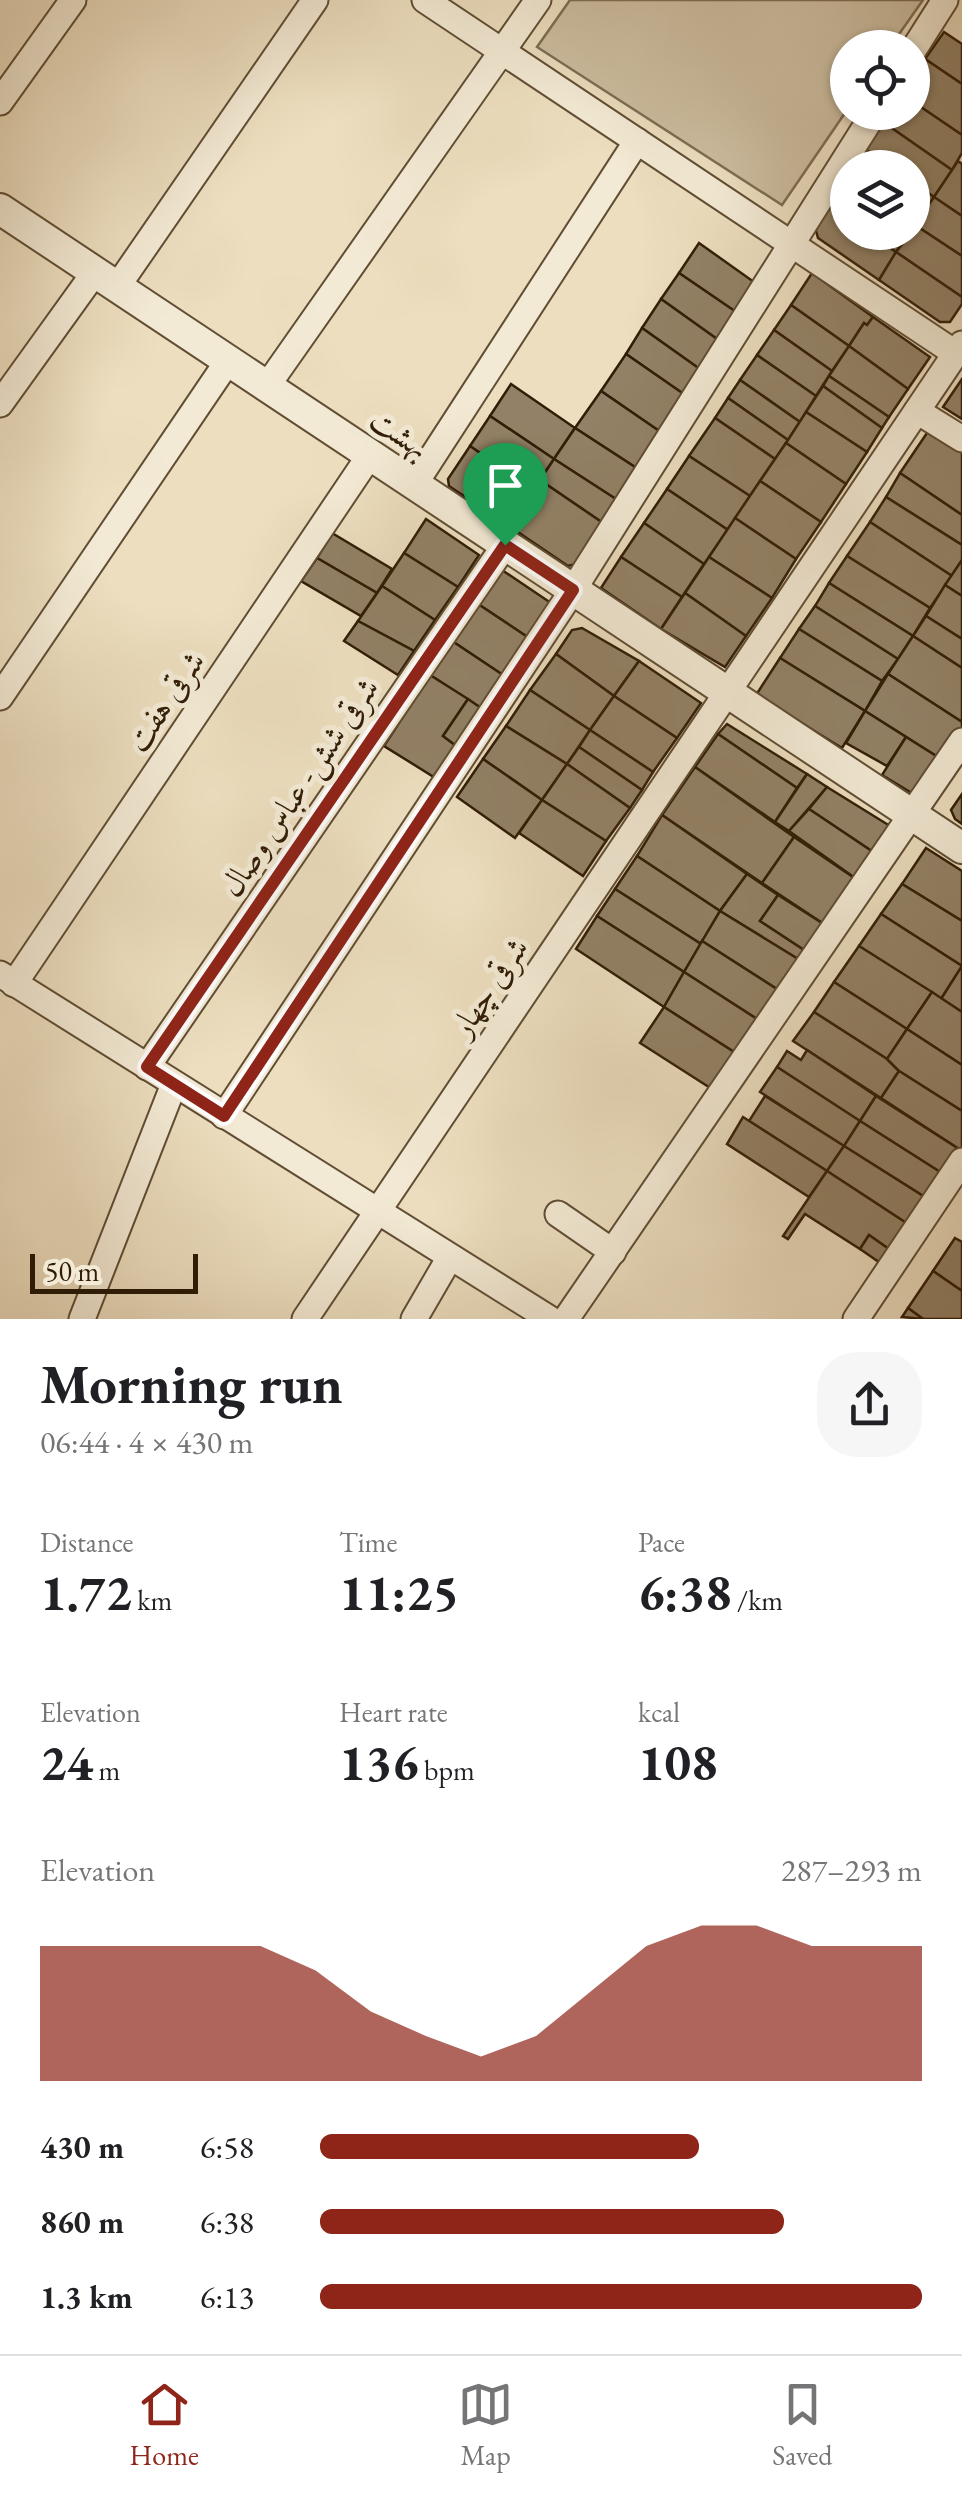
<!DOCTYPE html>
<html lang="en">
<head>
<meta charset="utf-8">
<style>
	:root { --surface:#fff; --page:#f6f6f6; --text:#202124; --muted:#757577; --line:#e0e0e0; --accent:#8f2418 }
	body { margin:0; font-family:"EB Garamond",Amiri,serif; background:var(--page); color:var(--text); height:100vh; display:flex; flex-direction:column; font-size:38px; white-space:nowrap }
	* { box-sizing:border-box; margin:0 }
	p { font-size:32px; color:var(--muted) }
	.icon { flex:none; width:55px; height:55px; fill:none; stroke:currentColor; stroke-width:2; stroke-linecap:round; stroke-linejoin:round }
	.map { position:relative; height:1319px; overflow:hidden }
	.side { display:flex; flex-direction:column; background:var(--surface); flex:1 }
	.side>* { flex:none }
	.tools { position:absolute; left:830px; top:30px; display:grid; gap:20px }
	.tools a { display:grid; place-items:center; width:100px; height:100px; border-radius:50%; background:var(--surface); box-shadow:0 2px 8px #0004; font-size:50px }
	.scale { position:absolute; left:30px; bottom:25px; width:168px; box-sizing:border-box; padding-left:10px; border:5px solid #311d06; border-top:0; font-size:28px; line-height:35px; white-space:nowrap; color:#311d06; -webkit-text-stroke:8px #f3ead5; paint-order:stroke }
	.pin { position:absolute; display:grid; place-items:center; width:85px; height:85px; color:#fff; margin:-102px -42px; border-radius:50% 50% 50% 0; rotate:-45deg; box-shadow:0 0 10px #0007 }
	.pin .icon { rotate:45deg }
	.round { display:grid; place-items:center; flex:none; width:105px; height:105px; border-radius:40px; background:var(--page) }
	.head { display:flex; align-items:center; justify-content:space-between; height:170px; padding:0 40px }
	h1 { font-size:55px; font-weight:700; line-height:75px }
	.metrics { display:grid; grid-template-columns:repeat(3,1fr); gap:15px; height:170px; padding:10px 40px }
	.metrics div { display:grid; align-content:center }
	.metrics b { font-size:50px; font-weight:700 }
	.metrics small { font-size:28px; font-weight:400 }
	.metrics p { font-size:28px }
	.chart { height:280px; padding:20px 40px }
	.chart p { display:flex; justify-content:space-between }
	.chart svg { width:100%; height:180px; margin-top:10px; fill:var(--accent); opacity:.7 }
	ul { padding:0 40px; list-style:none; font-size:32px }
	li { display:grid; grid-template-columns:160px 120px 1fr; align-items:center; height:75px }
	li i { height:25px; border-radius:12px; background:var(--accent) }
	.menu { display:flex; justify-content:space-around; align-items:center; height:140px; border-top:2px solid var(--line); background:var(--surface); font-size:28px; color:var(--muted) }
	.menu a { display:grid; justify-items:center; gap:5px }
	.menu .active { color:var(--accent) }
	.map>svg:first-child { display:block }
	.green { fill:#ccbda0; stroke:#7e6d53; stroke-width:2.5 }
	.building { fill:#928166; stroke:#311d06; stroke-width:2.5 }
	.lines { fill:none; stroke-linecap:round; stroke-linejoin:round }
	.minor-casing { stroke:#604d34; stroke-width:29 }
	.tertiary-casing { stroke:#604d34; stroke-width:34 }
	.minor { stroke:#f3ead5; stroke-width:25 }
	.tertiary { stroke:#f3ead5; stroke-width:30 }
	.route-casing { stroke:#fff; stroke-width:20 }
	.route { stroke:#8f2418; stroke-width:12 }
	.labels { text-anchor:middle; stroke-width:10; stroke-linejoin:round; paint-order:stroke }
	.street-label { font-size:32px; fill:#311d06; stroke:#f3ead5 }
</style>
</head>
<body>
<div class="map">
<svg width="962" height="1319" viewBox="0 0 962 1319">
	<rect width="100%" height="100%" fill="#ecdebf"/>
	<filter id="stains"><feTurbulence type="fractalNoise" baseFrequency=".002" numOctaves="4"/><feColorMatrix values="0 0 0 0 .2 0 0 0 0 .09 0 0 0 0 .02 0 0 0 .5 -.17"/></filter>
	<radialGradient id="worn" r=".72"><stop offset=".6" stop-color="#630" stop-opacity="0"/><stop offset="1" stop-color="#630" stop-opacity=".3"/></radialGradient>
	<!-- green -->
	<polygon class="green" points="570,0 923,0 890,47 848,48 847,110 782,205 537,47"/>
	<!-- building -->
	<g class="building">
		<polygon points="944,32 962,44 962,84 925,59"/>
		<polygon points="925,59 962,84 962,135 912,101 912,77"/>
		<polygon points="912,101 962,135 962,153 952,170 883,122 889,112 912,112"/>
		<polygon points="883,122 952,170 934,197 912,182 912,168 891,168 865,149"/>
		<polygon points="865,149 891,168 853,168"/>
		<polygon points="958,161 962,164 962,216 934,197"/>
		<polygon points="848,178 848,218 829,205"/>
		<polygon points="912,182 934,197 915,225 912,223"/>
		<polygon points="934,197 962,216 962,256 915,225"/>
		<polygon points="829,205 848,218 848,232 869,232 896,252 879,280 818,238 815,227"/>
		<polygon points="915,225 962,256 962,297 896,252 912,232"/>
		<polygon points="869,232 909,232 896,252"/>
		<polygon points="699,243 761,287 742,316 679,273"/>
		<polygon points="896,252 962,297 962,304 950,322 940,322 879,280"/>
		<polygon points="679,273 742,316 724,344 661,299"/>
		<polygon points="812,273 873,317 867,325 864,323 849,346 791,305"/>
		<polygon points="661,299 724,344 704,372 642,328"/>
		<polygon points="791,305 849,346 832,371 774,330"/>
		<polygon points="873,317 930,357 908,389 849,346 864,323 867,325"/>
		<polygon points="642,328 704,372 688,397 626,354"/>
		<polygon points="774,330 832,371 816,396 757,355"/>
		<polygon points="849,346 908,389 889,417 829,376"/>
		<polygon points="626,354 688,397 665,435 601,391"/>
		<polygon points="757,355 816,396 800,422 740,380"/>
		<polygon points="829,376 889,417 882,428 823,386"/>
		<polygon points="962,379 962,419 943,407"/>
		<polygon points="740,380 800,422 788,440 728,398"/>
		<polygon points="511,384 575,428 554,459 490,416"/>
		<polygon points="823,386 882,428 867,452 806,412"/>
		<polygon points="601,391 665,435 638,469 575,428"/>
		<polygon points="728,398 788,440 775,459 715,418"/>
		<polygon points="806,412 867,452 846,484 786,443"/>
		<polygon points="490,416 554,459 533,490 470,446"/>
		<polygon points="715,418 775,459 750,496 689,456"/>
		<polygon points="575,428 638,469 619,501 554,459"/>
		<polygon points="929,430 962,451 962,515 900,473"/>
		<polygon points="786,443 846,484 821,522 760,481"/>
		<polygon points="470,446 533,490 509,526 449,486 448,479"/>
		<polygon points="689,456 750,496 728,530 667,489"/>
		<polygon points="554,459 619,501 603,523 540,480"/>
		<polygon points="900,473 962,515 962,545 886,497"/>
		<polygon points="540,480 603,523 576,564 568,566 509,526"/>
		<polygon points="760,481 821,522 796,559 735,518"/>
		<polygon points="667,489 728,530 704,564 644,523"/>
		<polygon points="886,497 962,545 962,560 952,576 870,522"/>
		<polygon points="735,518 796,559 772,598 709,557"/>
		<polygon points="426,519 479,555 458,587 404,553"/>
		<polygon points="870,522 952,576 930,608 847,556"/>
		<polygon points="644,523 704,564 682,597 621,557"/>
		<polygon points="332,533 392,569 377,593 317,558"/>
		<polygon points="404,553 458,587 435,620 382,586"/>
		<polygon points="847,556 930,608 913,636 829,583"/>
		<polygon points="621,557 682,597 661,629 601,588"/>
		<polygon points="709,557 772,598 746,636 685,593"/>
		<polygon points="317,558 377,593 361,616 301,581"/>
		<polygon points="962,560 962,596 945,585"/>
		<polygon points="502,570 554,605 532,640 478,604"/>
		<polygon points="829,583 913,636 898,659 815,606"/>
		<polygon points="945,585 962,596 962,639 926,616"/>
		<polygon points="382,586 435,620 414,651 358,621"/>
		<polygon points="685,593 746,636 725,667 661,629"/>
		<polygon points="478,604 532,640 506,677 452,641"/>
		<polygon points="815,606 898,659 882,681 799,629"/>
		<polygon points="926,616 962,639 962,668 913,636"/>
		<polygon points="358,621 414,651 398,675 344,641"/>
		<polygon points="582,628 639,661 614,696 556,654 572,630"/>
		<polygon points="799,629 882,681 865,711 780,658"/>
		<polygon points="913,636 962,668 962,722 888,674"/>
		<polygon points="452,641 506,677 484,710 430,675"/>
		<polygon points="556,654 614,696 590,730 530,690"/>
		<polygon points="780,658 865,711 842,748 756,695"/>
		<polygon points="639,661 701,703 677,738 614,696"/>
		<polygon points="888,674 962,722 962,744 949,764 865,711"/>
		<polygon points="430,675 468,699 443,736 459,748 437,779 384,746"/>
		<polygon points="530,690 590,730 567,764 506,726"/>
		<polygon points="614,696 677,738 653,772 590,730"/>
		<polygon points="468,699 484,710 459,748 443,736"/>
		<polygon points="865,711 906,737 887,766 846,743"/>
		<polygon points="727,724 807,774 797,788 718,734"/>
		<polygon points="506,726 567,764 542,800 483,759"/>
		<polygon points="590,730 653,772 642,790 579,747"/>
		<polygon points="718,734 797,788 775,822 695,767"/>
		<polygon points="906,737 949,764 925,801 882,775"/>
		<polygon points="579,747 642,790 630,808 567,764"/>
		<polygon points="483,759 542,800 515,838 457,797"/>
		<polygon points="567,764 630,808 606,841 542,800"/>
		<polygon points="695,767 794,837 762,883 662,815"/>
		<polygon points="807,774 827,787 789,831 775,822"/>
		<polygon points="827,787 903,834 885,860 809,809"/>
		<polygon points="962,794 962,824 955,819 951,810"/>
		<polygon points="542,800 606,841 583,876 519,833"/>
		<polygon points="809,809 885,860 869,888 789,831"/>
		<polygon points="662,815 747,874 720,911 637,856"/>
		<polygon points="794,837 869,888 836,932 762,883"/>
		<polygon points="926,848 962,871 962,921 902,884"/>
		<polygon points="637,856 720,911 701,944 615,889"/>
		<polygon points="747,874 778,895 760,921 818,959 811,967 720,911"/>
		<polygon points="902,884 962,921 962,966 881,914"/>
		<polygon points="615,889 701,944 684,972 597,916"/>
		<polygon points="778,895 836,932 818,959 760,921"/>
		<polygon points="720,911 811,967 791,998 702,941"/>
		<polygon points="881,914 962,966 941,999 859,946"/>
		<polygon points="597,916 684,972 664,1007 576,949"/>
		<polygon points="702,941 791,998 771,1028 684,972"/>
		<polygon points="859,946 932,992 907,1029 834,982"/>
		<polygon points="962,966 962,1012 941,999"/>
		<polygon points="684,972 771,1028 748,1061 664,1007"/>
		<polygon points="834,982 907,1029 887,1059 814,1012"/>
		<polygon points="932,992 962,1012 962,1065 907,1029"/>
		<polygon points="664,1007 748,1061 726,1098 640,1043"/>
		<polygon points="814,1012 887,1059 899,1071 881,1098 793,1041"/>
		<polygon points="907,1029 962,1065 962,1111 899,1071 887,1059"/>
		<polygon points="807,1050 876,1096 860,1121 777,1067 787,1051 801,1060"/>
		<polygon points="777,1067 860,1121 844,1146 760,1092"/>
		<polygon points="899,1071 962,1111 962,1151 881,1098"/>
		<polygon points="765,1096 844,1146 827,1171 749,1121"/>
		<polygon points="876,1096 962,1151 948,1177 860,1121"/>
		<polygon points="743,1117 827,1171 809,1197 727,1144"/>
		<polygon points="860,1121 948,1177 931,1201 844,1146"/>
		<polygon points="844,1146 931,1201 914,1228 827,1171"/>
		<polygon points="827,1171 914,1228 896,1254 869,1235 860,1249 805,1214 788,1239 783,1236"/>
		<polygon points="869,1235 896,1254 886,1267 860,1249"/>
		<polygon points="955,1238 962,1242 962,1291 933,1271"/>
		<polygon points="933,1271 962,1291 962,1319 923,1319 908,1308"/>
		<polygon points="908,1308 923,1319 902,1317"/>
	</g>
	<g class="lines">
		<defs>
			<g id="minor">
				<polyline points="425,0 955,353"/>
				<polyline points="912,52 945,0"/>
				<polyline points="0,102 73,0"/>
				<polyline points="117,287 315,0"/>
				<polyline points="267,386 538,0"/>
				<polyline points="0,404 95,272"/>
				<polyline points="917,411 962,439"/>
				<polyline points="414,485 637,141"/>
				<polyline points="0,697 228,361"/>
				<polyline points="0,974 550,1319"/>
				<polyline points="14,984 370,455"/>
				<polyline points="147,1067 505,545"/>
				<polyline points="224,1116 573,590 875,112"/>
				<polyline points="558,1214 613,1252"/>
				<polyline points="82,1319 174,1084"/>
				<polyline points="305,1319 962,344"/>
				<polyline points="414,1319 450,1257"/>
				<polyline points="566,1319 962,741"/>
				<polyline points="856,1319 962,1161"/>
			</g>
			<polyline id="tertiary" points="0,209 962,848"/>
		</defs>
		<!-- minor casing -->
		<use href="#minor" class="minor-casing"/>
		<!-- tertiary casing -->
		<use href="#tertiary" class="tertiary-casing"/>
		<!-- minor -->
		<use href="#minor" class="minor"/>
		<!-- tertiary -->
		<use href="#tertiary" class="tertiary"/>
	</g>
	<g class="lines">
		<defs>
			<polygon id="route" points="505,545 573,590 224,1116 147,1067"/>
		</defs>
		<!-- route casing -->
		<use href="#route" class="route-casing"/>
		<!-- route -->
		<use href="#route" class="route"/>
	</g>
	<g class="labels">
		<!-- street labels -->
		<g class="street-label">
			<text transform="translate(400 433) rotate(34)" y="11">بهشت</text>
			<text transform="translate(165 701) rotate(-56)" y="11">شرقی هفت</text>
			<text transform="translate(299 787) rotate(-56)" y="11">شرقی شش- عباس وصال</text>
			<text transform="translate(489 987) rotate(-56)" y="11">شرقی چهار</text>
		</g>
	</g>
	<rect width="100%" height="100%" filter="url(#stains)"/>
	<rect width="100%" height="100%" fill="url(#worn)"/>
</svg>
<div class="tools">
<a><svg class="icon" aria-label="locate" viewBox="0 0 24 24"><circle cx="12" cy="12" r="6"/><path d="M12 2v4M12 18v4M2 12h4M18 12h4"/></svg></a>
<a><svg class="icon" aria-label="layers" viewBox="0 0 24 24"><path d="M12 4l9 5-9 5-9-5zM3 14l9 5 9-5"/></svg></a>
</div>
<div class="scale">50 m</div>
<div class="pin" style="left:505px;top:545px;background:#1e9e55"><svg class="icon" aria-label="arrive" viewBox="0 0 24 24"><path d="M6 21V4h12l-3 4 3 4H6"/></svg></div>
</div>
<section class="side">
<div class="head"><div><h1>Morning run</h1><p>06:44 · 4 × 430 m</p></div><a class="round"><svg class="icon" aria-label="share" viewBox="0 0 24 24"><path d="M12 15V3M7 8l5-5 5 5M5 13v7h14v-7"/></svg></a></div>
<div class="metrics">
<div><p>Distance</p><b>1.72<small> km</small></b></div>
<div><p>Time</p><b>11:25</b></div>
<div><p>Pace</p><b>6:38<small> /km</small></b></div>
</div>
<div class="metrics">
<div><p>Elevation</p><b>24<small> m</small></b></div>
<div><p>Heart rate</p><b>136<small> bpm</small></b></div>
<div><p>kcal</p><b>108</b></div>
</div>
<div class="chart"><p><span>Elevation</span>287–293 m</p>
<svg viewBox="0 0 160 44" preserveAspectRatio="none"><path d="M0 44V11L10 11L20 11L30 11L40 11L50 17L60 27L70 33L80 38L90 33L100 22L110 11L120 6L130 6L140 11L150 11L160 11V44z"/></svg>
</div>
<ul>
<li><b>430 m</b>6:58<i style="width:63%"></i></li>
<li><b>860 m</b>6:38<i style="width:77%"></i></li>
<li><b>1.3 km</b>6:13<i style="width:100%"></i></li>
</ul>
</section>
<nav class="menu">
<a class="active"><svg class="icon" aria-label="home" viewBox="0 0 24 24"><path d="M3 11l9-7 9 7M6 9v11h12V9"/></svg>Home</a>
<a><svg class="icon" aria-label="map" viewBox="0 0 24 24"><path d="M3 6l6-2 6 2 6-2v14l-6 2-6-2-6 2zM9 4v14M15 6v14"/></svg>Map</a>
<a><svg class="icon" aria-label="saved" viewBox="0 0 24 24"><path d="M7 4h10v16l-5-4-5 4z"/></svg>Saved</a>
</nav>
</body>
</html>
